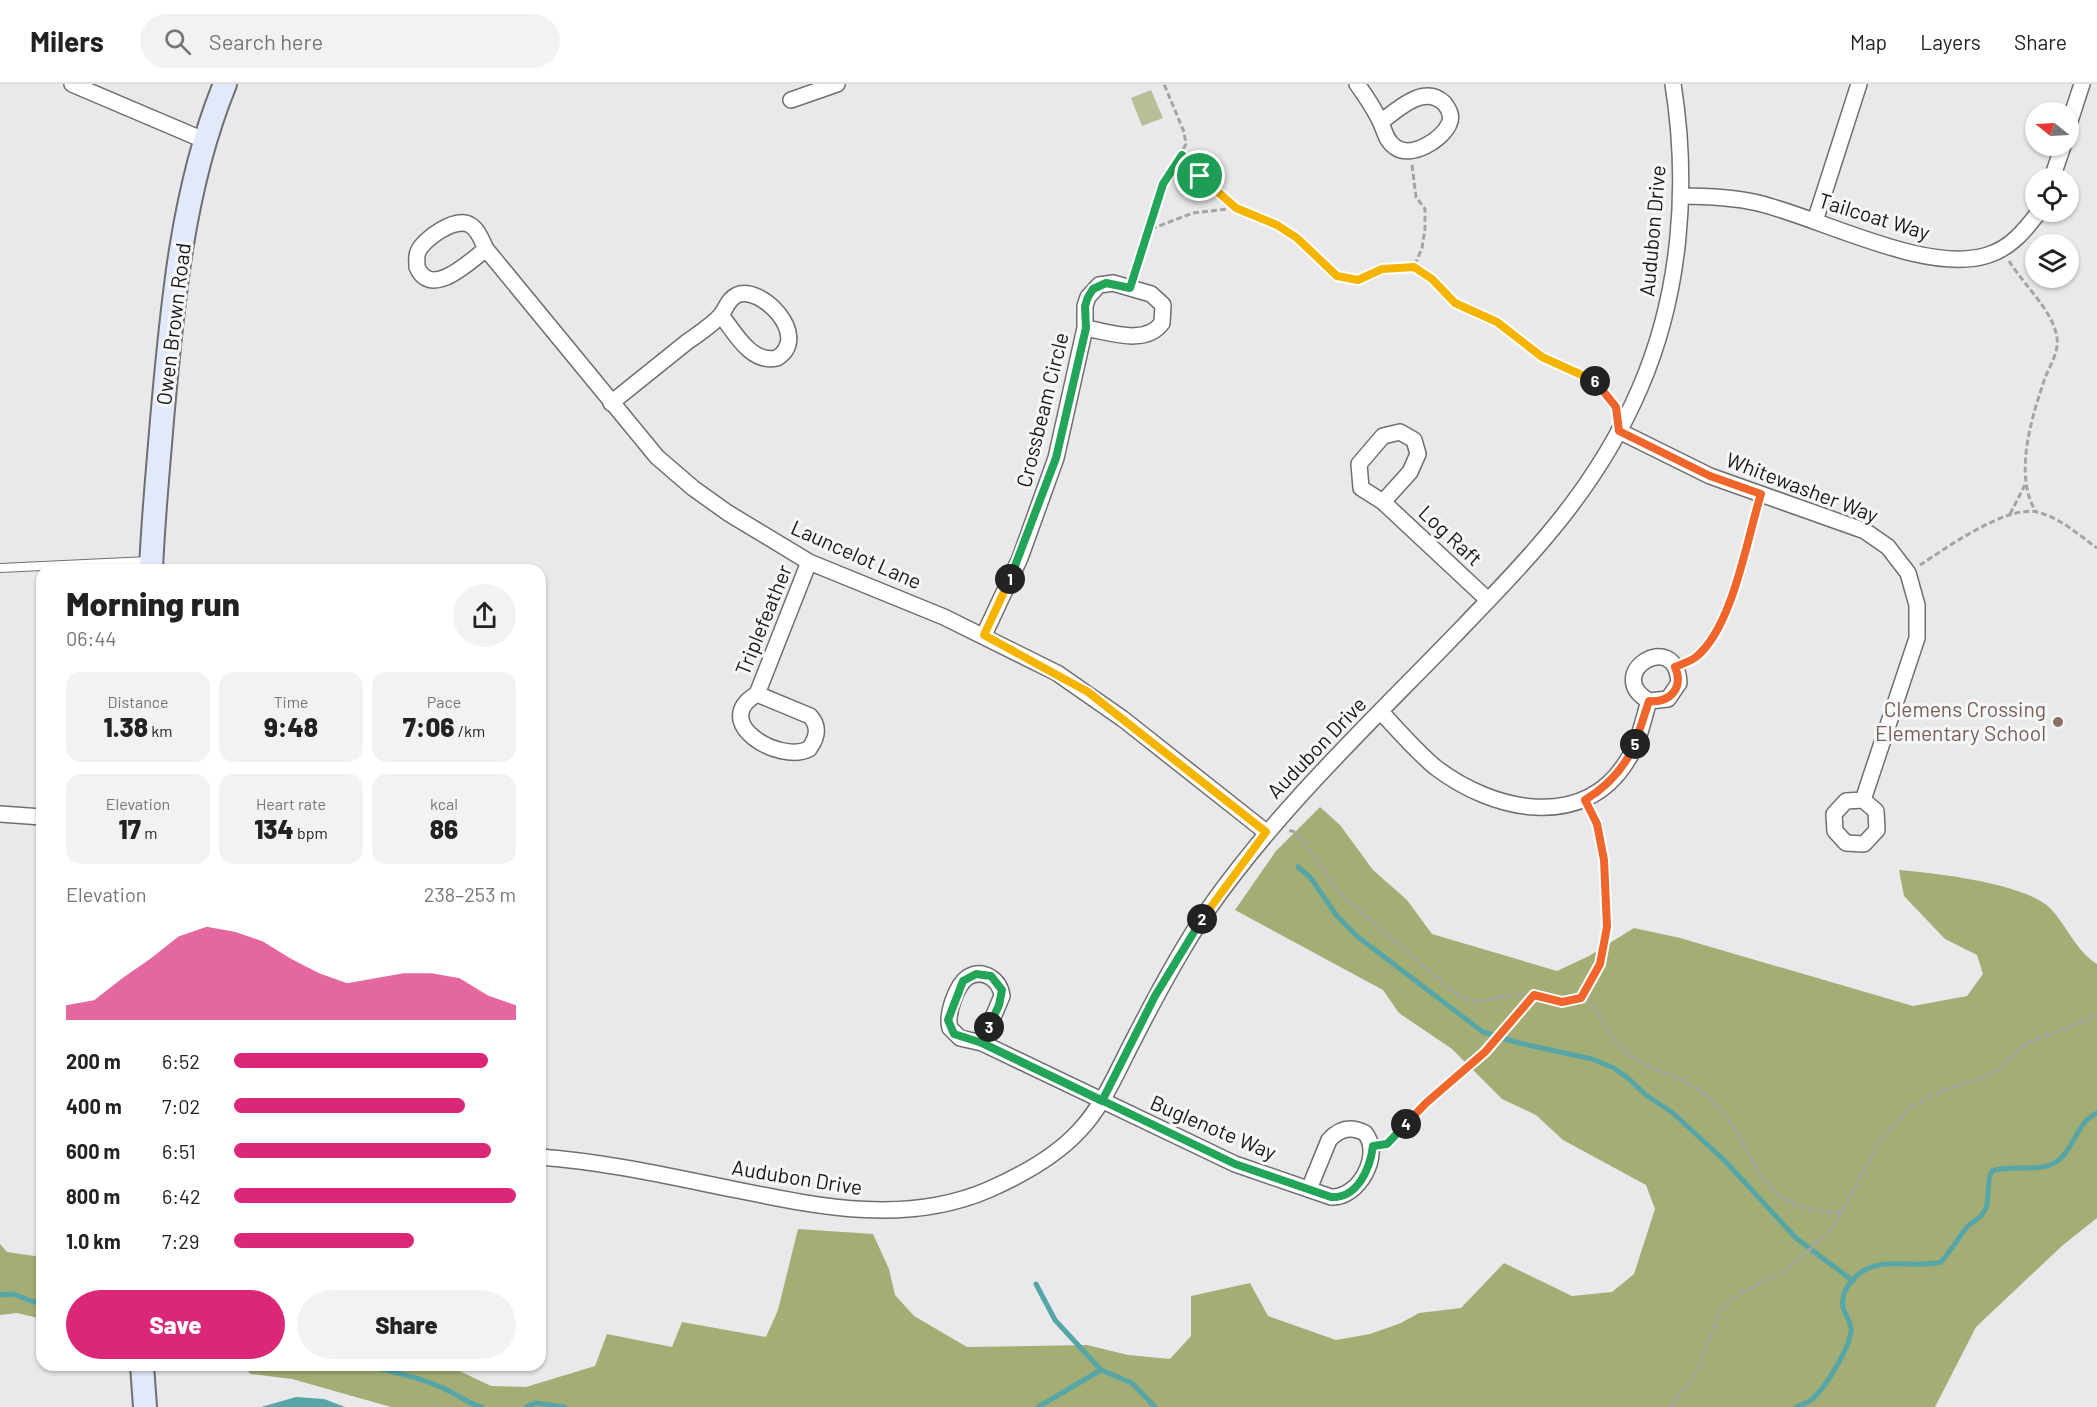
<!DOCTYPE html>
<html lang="en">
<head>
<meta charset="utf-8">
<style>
	:root { --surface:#fff; --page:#f2f2f2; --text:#222; --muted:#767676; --line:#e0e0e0; --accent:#db2777 }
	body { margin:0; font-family:Barlow,sans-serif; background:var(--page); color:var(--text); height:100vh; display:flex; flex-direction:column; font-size:22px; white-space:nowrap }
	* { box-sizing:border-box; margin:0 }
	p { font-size:20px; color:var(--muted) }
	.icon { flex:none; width:33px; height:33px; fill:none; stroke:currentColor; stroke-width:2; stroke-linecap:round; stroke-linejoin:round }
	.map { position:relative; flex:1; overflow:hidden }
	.sheet { position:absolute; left:36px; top:480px; width:510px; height:807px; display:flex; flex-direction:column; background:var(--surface); border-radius:18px; box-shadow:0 2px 4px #0004 }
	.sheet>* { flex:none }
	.needle { width:39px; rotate:288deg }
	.tools { position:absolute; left:2025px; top:18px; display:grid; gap:12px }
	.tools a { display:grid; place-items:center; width:54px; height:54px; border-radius:50%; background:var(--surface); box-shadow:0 2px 4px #0004; font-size:30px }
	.pin { position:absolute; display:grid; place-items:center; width:51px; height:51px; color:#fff; margin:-26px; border:3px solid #fff; border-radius:50%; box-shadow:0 2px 6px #0007 }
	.km { position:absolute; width:30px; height:30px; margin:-15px; border-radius:50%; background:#222; color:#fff; font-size:16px; line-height:30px; text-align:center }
	.round { display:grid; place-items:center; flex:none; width:63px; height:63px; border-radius:32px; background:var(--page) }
	.overview { display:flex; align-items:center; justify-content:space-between; height:102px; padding:0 30px }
	h1 { font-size:33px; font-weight:800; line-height:45px }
	.metrics { display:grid; grid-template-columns:repeat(3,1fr); gap:9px; height:102px; padding:6px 30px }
	.metrics div { display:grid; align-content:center; border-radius:15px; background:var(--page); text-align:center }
	.metrics b { font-size:26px; font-weight:800 }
	.metrics small { font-size:16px; font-weight:400 }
	.metrics p { font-size:16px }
	.chart { height:168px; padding:12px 30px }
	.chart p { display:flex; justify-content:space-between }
	.chart svg { width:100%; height:108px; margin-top:6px; fill:var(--accent); opacity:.7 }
	.action { display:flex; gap:12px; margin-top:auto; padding:12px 30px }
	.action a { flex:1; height:69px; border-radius:36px; background:var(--accent); color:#fff; font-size:24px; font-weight:800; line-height:69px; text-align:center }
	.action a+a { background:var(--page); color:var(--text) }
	ul { padding:0 30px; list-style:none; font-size:20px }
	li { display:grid; grid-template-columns:96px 72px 1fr; align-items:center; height:45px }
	li i { height:15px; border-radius:8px; background:var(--accent) }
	header { display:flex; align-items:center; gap:36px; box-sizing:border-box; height:84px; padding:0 30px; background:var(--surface); border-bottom:2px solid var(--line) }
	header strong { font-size:28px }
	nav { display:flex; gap:33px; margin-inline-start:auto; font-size:21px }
	.search { width:420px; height:54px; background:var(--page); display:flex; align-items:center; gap:15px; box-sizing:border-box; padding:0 21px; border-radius:33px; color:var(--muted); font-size:22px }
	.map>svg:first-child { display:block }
	.green { fill:#b8bf98 }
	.forest { fill:#a4ad74 }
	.water { fill:#56a6a7 }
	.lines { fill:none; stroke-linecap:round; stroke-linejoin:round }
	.stream { stroke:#56a6a7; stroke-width:5 }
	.lane-casing { stroke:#6f6f71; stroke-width:10 }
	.street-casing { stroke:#6f6f71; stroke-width:18 }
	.secondary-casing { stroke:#6f6f71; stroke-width:26 }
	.path { stroke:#a4a4a7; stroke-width:3; stroke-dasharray:6 3; stroke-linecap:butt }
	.lane { stroke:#fff; stroke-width:8 }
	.street { stroke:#fff; stroke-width:15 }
	.secondary { stroke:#e2e9fa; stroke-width:22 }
	.split-1-casing { stroke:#fff; stroke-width:12 }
	.split-2-casing { stroke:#fff; stroke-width:12 }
	.split-3-casing { stroke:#fff; stroke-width:12 }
	.split-4-casing { stroke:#fff; stroke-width:12 }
	.split-5-casing { stroke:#fff; stroke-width:12 }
	.split-6-casing { stroke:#fff; stroke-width:12 }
	.split-7-casing { stroke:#fff; stroke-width:12 }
	.split-1 { stroke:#22a559; stroke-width:8 }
	.split-2 { stroke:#f5b400; stroke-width:8 }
	.split-3 { stroke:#22a559; stroke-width:8 }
	.split-4 { stroke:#22a559; stroke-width:8 }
	.split-5 { stroke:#f0652b; stroke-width:8 }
	.split-6 { stroke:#f0652b; stroke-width:8 }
	.split-7 { stroke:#f5b400; stroke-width:8 }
	.education-dot { fill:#8d6e63; stroke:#f6f7f9; stroke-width:2 }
	.labels { text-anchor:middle; stroke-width:6; stroke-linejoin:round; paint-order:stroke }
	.street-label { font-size:21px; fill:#181819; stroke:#f6f7f9 }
	.education-label { font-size:21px; fill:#785e54; stroke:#f6f7f9; text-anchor:end }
</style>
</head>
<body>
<header>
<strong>Milers</strong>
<div class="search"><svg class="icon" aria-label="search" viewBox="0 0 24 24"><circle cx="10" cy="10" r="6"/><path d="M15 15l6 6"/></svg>Search here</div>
<nav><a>Map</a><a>Layers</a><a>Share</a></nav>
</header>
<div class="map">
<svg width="2097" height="1323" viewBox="0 0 2097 1323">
	<rect width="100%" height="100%" fill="#e9e9ec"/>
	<!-- green -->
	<polygon class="green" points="1151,6 1163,34 1142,42 1131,14"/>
	<!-- forest -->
	<g class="forest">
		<path d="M1320 723 1340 741 1373 786 1407 816 1432 850 1557 887 1589 872 1634 844 1680 854 1913 922 1967 912 1983 890 1977 871 1945 855 1904 812 1899 786C1935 789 2024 799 2050 824 2067 842 2076 867 2097 880V1134L2063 1161 1976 1243 1935 1323H391L292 1295 251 1290 241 1281H447L491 1302 526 1303 595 1282 607 1250 672 1263 682 1238 766 1253 778 1226 798 1145 873 1150 889 1185 895 1211 914 1232 967 1263 1087 1261 1128 1271 1170 1275 1191 1252V1212L1250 1199 1268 1232 1336 1256 1370 1250 1401 1239 1419 1229 1461 1224 1504 1179 1572 1212 1612 1208 1634 1190 1655 1125 1646 1101 1563 1056 1536 1031 1502 1015 1452 965 1399 929 1383 906 1235 826 1276 767Z"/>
		<polygon points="0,1160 7,1168 42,1173 42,1235 17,1229 0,1231"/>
	</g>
	<!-- water -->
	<polygon class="water" points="296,1313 324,1315 345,1323 261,1323"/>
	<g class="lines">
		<!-- stream -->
		<g class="stream">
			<polyline points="1298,783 1310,793 1337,832 1358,853 1483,948 1519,959 1592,975 1614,984 1629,995 1646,1011 1673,1029 1726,1078 1796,1154 1853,1197"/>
			<polyline points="1036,1200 1055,1236 1101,1286"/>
			<polyline points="0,1211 13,1210 42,1221"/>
			<path d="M367 1281C394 1289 424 1294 449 1307 461 1313 469 1320 482 1323"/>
			<polyline points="526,1323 535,1319 565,1323"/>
			<polyline points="1038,1323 1101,1286 1132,1299 1155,1323"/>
			<path d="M1796 1323C1801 1321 1808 1319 1812 1315 1825 1305 1849 1264 1851 1248 1852 1237 1845 1232 1843 1223 1840 1206 1855 1190 1869 1184 1889 1175 1918 1184 1941 1178 1951 1167 1958 1154 1967 1143 1974 1135 1980 1137 1986 1124 1990 1112 1986 1098 1992 1087 2013 1079 2043 1091 2060 1075 2075 1062 2077 1038 2097 1029"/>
		</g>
		<defs>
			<polyline id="lane" points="0,484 148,477"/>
			<g id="street">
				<polyline points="72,0 206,57"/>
				<path d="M1357 0C1365 11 1373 23 1379 35 1385 46 1385 56 1395 63 1411 75 1442 56 1449 40 1453 32 1449 25 1444 19 1424 0 1398 25 1381 38"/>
				<polyline points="791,16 837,0"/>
				<polyline points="2068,43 2082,0"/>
				<polyline points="2052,94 2063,62"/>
				<path d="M1681 112C1707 112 1732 113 1758 119 1821 134 1927 191 1988 171 2011 164 2025 146 2039 128"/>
				<polyline points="1815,137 1859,0"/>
				<path d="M486 165C470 177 431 216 417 183 417 178 416 172 418 168 423 155 456 132 470 141 478 145 482 157 486 165L657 373 693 404 728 429 809 478 944 533 1057 589 1123 635 1266 748"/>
				<path d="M611 319C637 298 662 278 687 258 698 250 711 242 720 232 726 225 728 215 737 211 760 200 812 252 777 274 751 280 735 249 721 231"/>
				<polyline points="1619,347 1710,392 1865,447 1888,463 1908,489 1917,521 1917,554 1863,716 1846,717 1834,730 1835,747 1846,759 1864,760 1877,746 1876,727 1863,716"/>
				<polyline points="1383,418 1410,388 1418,370 1414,356 1400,348 1383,352 1359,380 1361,404 1383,418 1488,516"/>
				<path d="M984 551 1020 474 1056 374 1085 244V222L1088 213 1099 201 1113 199 1151 210 1163 221 1162 239C1145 262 1110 248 1085 244"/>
				<path d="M757 610 810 632C820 643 817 654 809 665 779 680 709 638 757 610L809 478"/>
				<path d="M1381 628C1398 646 1416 667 1435 683 1492 727 1583 748 1627 677 1639 659 1643 636 1649 617L1668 615 1679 599C1676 543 1602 590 1649 617"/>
				<polyline points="0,730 42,733"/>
				<path d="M982 959 1002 912C1000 896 984 884 968 893 956 901 946 931 950 944L960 954 982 959 1235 1080 1331 1113C1358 1115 1383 1071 1365 1049 1351 1042 1340 1044 1329 1056L1309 1105"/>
				<path d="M540 1073C607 1078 672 1093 737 1106 821 1123 906 1141 988 1106 1020 1092 1055 1073 1079 1047 1104 1021 1118 985 1135 953 1157 910 1180 867 1207 827 1278 725 1370 639 1456 550 1532 471 1596 406 1640 304 1681 209 1689 101 1673 0"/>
			</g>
			<g id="secondary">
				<path d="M151 486C153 436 158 386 162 336 172 223 182 105 225 0"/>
				<polyline points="142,1281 145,1323"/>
			</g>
		</defs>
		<!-- lane casing -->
		<use href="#lane" class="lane-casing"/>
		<!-- street casing -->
		<use href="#street" class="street-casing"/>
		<!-- secondary casing -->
		<use href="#secondary" class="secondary-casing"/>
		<!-- path -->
		<g class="path">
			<polyline points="1182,71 1236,124 1277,141 1297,154 1337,192 1358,196 1382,185 1414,183 1432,195 1455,219 1497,238 1542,273 1592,294 1615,322"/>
			<polyline points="1412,81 1416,113 1425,125 1425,145 1422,164 1414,183"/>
			<polyline points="1151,145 1193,129 1236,124"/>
			<path d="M2009 177C2023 200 2054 228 2057 254 2059 268 2050 281 2045 294 2032 332 2013 391 2036 428"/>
			<polyline points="1134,190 1163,100 1186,60 1184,48 1164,0"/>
			<polyline points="2010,430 2025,401"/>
			<path d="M1920 481C1946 464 2006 421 2037 428 2059 433 2079 451 2097 464"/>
			<path d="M1688 577C1729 558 1744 465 1756 425"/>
			<path d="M1289 747H1293L1309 764 1338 808 1451 906C1484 927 1485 912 1518 911 1533 911 1546 916 1561 917 1571 918 1579 913 1588 916 1602 931 1607 951 1622 965 1646 987 1682 990 1706 1011 1762 1059 1747 1130 1842 1128"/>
			<path d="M1581 914C1591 898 1601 882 1605 863 1613 828 1607 761 1591 729"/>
			<polyline points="1385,1060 1426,1019 1485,968 1534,911"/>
			<polyline points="1671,1323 1698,1286 1718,1231 1725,1221 1740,1209 1787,1186 1833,1144 1881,1055 1911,1023 1943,1006 1988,992 2000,985 2023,961 2097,931"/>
		</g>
		<!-- lane -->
		<use href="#lane" class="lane"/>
		<!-- street -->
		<use href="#street" class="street"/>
		<!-- secondary -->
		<use href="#secondary" class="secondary"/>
	</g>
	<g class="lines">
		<defs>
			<polyline id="split-1" points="1010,495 1056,374 1086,244 1085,222 1088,213 1093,205 1106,199 1130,204 1163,100 1182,71 1200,92"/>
			<polyline id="split-2" points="1010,495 984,551 1088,608 1266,748 1202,835"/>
			<polyline id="split-3" points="989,943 999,921 1002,906 991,892 976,890 963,897 948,936 954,950 982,959 1102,1017 1155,912 1202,835"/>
			<path id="split-4" d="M989 943 982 959 1235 1080 1331 1113C1357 1115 1370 1085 1373 1062L1387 1060 1406 1040"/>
			<path id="split-5" d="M1406 1040 1426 1019 1485 968 1534 911 1562 918 1581 914 1600 880 1607 843 1604 776 1597 740 1585 716C1608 702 1624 685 1635 660"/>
			<path id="split-6" d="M1595 297 1616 323 1619 347 1710 392 1761 410C1747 454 1733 543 1696 573 1691 577 1682 580 1675 583 1684 604 1670 619 1649 617L1635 660"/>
			<polyline id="split-7" points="1200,92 1236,124 1277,141 1297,154 1337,192 1358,196 1382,185 1414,183 1432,195 1455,219 1497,238 1542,273 1595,297"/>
		</defs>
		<!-- split-1 casing -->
		<use href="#split-1" class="split-1-casing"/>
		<!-- split-2 casing -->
		<use href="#split-2" class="split-2-casing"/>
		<!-- split-3 casing -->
		<use href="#split-3" class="split-3-casing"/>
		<!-- split-4 casing -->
		<use href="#split-4" class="split-4-casing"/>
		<!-- split-5 casing -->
		<use href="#split-5" class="split-5-casing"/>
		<!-- split-6 casing -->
		<use href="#split-6" class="split-6-casing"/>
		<!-- split-7 casing -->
		<use href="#split-7" class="split-7-casing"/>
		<!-- split-1 -->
		<use href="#split-1" class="split-1"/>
		<!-- split-2 -->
		<use href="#split-2" class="split-2"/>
		<!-- split-3 -->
		<use href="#split-3" class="split-3"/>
		<!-- split-4 -->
		<use href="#split-4" class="split-4"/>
		<!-- split-5 -->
		<use href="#split-5" class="split-5"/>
		<!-- split-6 -->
		<use href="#split-6" class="split-6"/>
		<!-- split-7 -->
		<use href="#split-7" class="split-7"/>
	</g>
	<!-- markers -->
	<circle class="education-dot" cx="2058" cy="638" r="6"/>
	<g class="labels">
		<!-- street labels -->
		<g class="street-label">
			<text transform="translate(1874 133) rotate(17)" y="7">Tailcoat Way</text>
			<text transform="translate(1653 147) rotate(-85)" y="7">Audubon Drive</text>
			<text transform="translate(174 240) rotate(-83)" y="7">Owen Brown Road</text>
			<text transform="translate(1043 326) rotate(-76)" y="7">Crossbeam Circle</text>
			<text transform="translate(1802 404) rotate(21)" y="7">Whitewasher Way</text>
			<text transform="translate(1450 452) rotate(43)" y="7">Log Raft</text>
			<text transform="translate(856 471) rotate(24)" y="7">Launcelot Lane</text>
			<text transform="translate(764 536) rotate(-68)" y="7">Triplefeather</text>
			<text transform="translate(1317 664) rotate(-46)" y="7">Audubon Drive</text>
			<text transform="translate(1213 1044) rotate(23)" y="7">Buglenote Way</text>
			<text transform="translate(797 1094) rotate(9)" y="7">Audubon Drive</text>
		</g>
		<!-- education labels -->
		<g class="education-label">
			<text x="2046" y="633">Clemens Crossing<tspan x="2046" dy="24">Elementary School</tspan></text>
		</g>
	</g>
</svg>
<div class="tools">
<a><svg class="needle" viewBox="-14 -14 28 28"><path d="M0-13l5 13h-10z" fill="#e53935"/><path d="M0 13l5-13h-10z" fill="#767676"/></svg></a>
<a><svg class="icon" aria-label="locate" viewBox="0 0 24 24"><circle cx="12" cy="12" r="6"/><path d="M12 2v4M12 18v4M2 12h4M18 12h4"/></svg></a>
<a><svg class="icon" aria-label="layers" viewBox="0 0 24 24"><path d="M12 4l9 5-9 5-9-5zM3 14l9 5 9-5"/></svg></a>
</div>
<div class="pin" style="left:1200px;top:92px;background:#1e9e55"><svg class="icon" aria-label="arrive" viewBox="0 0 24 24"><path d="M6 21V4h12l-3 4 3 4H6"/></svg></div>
<b class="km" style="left:1010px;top:495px">1</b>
<b class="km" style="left:1202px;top:835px">2</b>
<b class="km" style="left:989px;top:943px">3</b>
<b class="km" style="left:1406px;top:1040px">4</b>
<b class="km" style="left:1635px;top:660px">5</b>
<b class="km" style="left:1595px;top:297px">6</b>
<section class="sheet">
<div class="overview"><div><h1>Morning run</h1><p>06:44</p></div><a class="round"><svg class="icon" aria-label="share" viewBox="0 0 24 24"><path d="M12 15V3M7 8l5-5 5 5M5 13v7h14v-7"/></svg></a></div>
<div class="metrics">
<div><p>Distance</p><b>1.38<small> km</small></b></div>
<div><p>Time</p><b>9:48</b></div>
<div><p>Pace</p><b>7:06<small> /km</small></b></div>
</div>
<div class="metrics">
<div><p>Elevation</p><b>17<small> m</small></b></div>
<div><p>Heart rate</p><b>134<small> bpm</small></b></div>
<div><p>kcal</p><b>86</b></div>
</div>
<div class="chart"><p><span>Elevation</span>238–253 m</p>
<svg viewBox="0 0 160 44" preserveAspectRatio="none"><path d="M0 44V38L10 36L20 27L30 19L40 10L50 6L60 8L70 12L80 19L90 25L100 29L110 27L120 25L130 25L140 27L150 34L160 38V44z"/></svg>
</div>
<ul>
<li><b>200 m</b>6:52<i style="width:90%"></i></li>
<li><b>400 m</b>7:02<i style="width:82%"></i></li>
<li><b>600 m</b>6:51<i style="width:91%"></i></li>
<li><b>800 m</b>6:42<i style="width:100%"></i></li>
<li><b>1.0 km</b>7:29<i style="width:64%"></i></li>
</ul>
<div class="action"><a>Save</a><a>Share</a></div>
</section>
</div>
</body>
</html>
